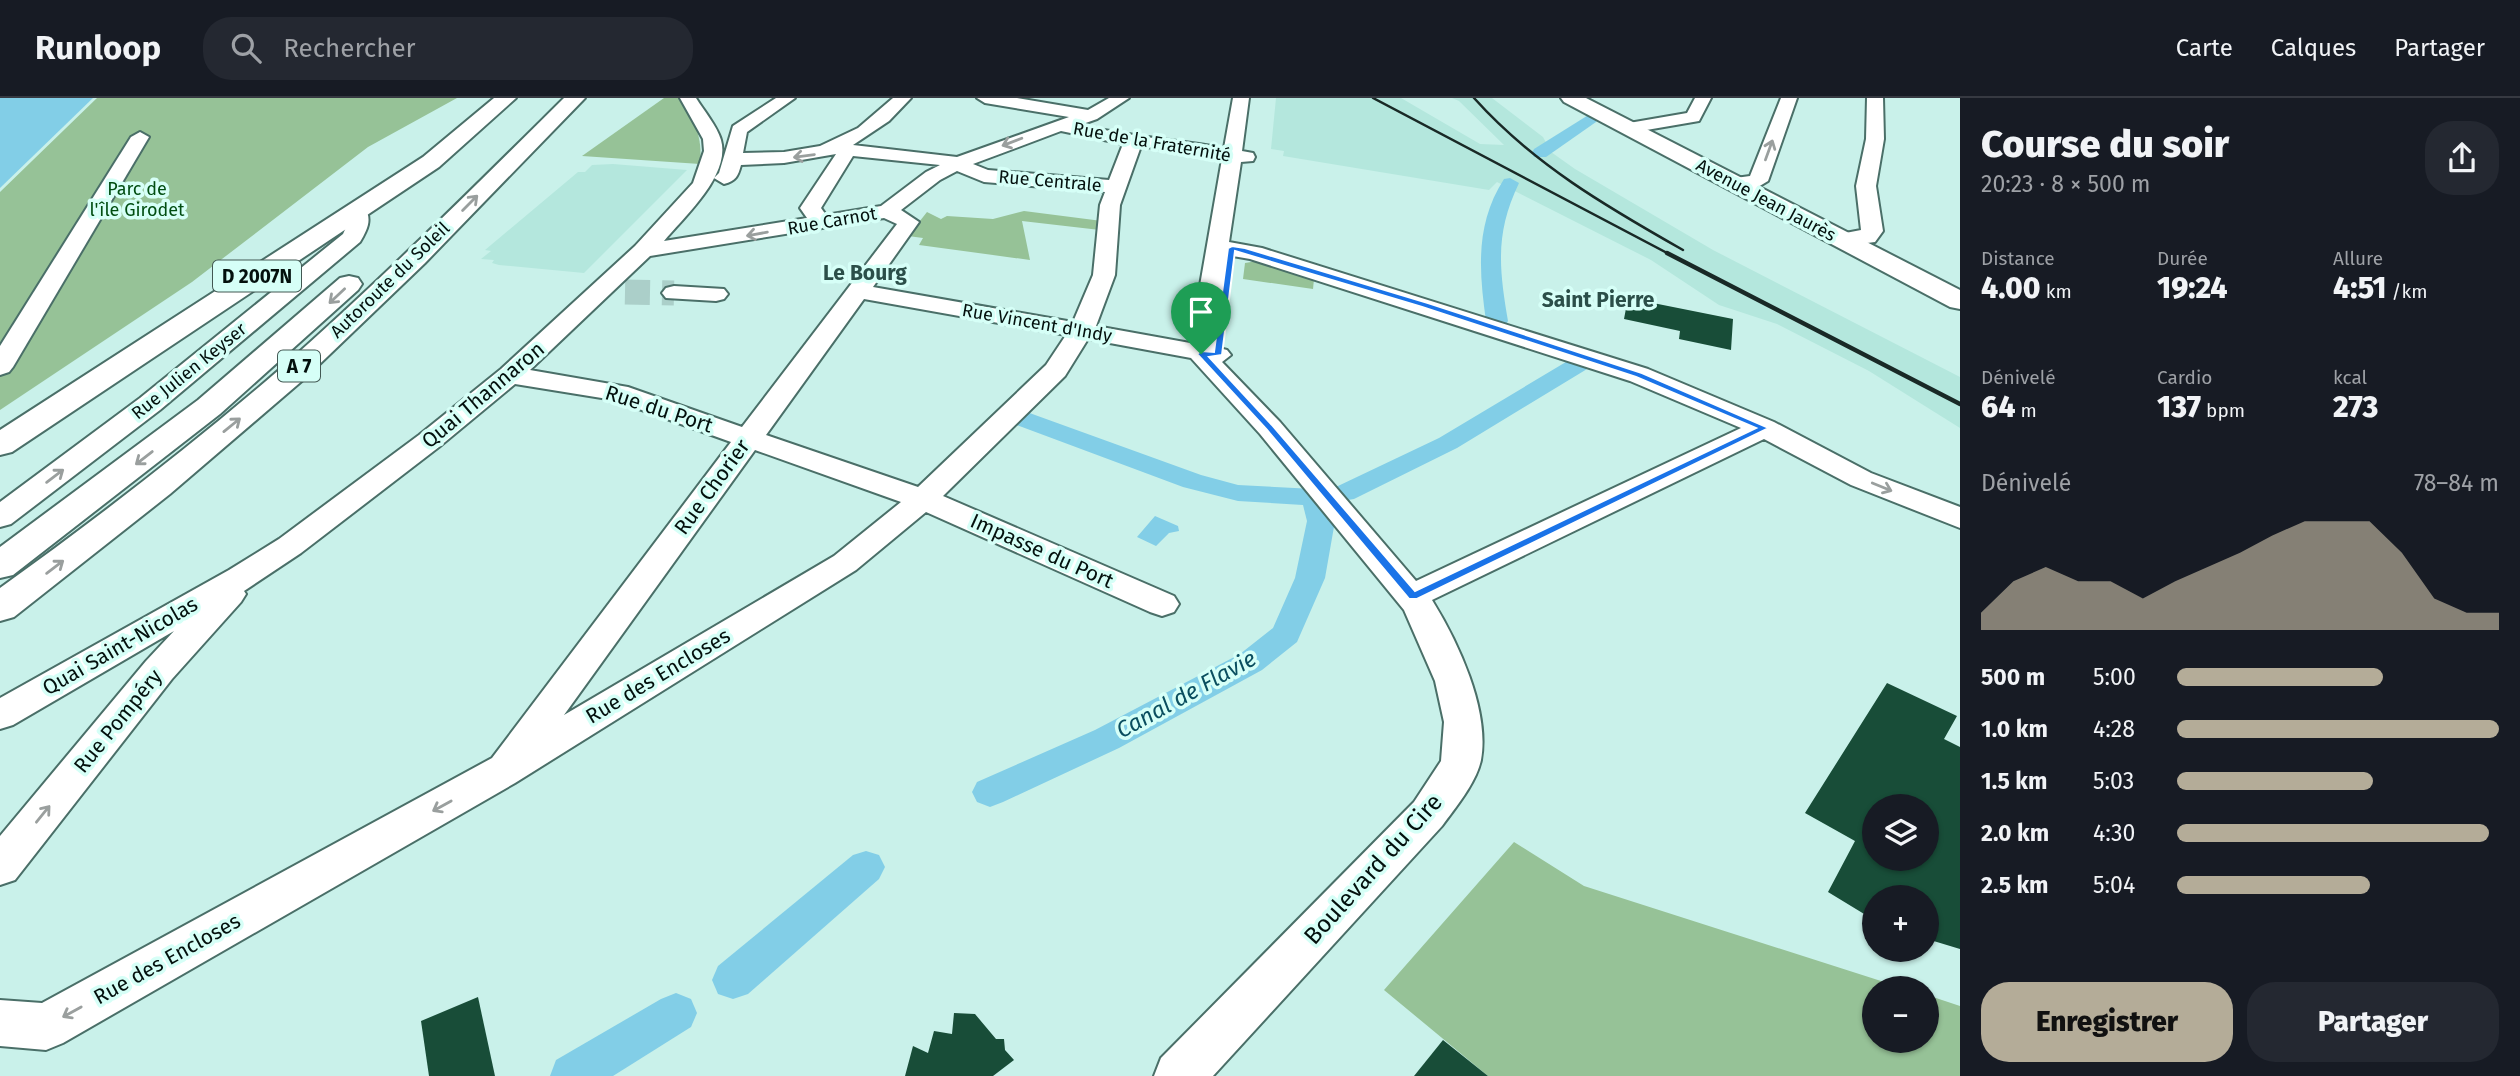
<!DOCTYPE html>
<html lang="fr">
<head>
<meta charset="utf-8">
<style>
	:root { --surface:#171b24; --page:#242831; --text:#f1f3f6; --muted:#9ea1a6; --line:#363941; --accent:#b4ac98 }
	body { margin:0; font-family:"Fira Sans",sans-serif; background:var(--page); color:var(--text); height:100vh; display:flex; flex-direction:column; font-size:26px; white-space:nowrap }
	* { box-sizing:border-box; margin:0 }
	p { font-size:23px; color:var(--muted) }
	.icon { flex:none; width:38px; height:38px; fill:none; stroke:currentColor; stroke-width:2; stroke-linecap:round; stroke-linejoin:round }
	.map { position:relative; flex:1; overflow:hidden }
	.panel { display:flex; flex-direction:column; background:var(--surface); width:560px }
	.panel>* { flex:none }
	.buttons { position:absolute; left:1862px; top:696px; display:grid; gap:14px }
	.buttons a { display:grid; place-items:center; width:77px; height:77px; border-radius:50%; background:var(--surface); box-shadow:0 2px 5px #0004; font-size:35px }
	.pin { position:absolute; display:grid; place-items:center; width:60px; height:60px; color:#fff; margin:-72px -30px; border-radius:50% 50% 50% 0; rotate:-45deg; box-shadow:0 0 7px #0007 }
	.pin .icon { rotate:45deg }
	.round { display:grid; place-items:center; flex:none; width:74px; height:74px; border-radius:28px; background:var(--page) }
	.headline { display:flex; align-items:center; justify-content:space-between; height:119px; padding:0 21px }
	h1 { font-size:38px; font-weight:800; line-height:52px }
	.metrics { display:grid; grid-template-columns:repeat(3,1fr); gap:10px; height:119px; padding:7px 21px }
	.metrics div { display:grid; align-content:center }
	.metrics b { font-size:30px; font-weight:800 }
	.metrics small { font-size:19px; font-weight:400 }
	.metrics p { font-size:19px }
	.chart { height:196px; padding:14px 21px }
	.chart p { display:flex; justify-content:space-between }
	.chart svg { width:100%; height:126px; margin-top:7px; fill:var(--accent); opacity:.7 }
	.action { display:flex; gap:14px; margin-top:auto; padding:14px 21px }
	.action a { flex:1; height:80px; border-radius:28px; background:var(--accent); color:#111; font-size:28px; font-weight:800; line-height:80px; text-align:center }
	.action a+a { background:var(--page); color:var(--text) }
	ul { padding:0 21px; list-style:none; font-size:23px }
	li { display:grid; grid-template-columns:112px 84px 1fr; align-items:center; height:52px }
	li i { height:18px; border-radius:9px; background:var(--accent) }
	header { display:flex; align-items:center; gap:42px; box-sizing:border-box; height:98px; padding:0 35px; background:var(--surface); border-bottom:2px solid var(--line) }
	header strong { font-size:33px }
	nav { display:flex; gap:38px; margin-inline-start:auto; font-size:24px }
	.search { width:490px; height:63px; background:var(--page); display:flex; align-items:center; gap:18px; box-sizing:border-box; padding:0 24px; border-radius:28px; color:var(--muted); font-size:26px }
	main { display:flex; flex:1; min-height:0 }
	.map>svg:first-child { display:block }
	.built { fill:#b4e7dd }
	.green { fill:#96c297 }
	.water { fill:#82cee7 }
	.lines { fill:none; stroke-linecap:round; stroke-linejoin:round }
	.canal { fill:#82cee7; fill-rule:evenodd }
	.building { fill:#184d38; fill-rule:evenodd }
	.minor-tunnel { stroke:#abcfc9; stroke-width:25; stroke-dasharray:25 12; stroke-linecap:butt }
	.minor-casing { stroke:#4a6f68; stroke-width:4 }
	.major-casing { stroke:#4a6f68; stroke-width:4 }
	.highway-casing { stroke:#4a6f68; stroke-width:4 }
	.minor { fill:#fff; fill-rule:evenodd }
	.major { fill:#fff; fill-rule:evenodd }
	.highway { fill:#fff; fill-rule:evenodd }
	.rail-far1 { stroke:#192926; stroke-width:2.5 }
	.rail { stroke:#192926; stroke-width:4.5 }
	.oneway { stroke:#9a9f9e }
	.route { fill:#1a73e8; stroke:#fff; stroke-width:2; fill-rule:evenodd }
	.labels { text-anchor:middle; stroke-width:7; stroke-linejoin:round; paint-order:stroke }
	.far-street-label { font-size:18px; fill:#03100d; stroke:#d6fff7 }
	.far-park-label { font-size:18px; fill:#014d11; stroke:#d6fff7 }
	.shield { fill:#d6fff7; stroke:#425853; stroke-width:2 }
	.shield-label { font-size:19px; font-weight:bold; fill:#03100d }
	.far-quarter-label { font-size:21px; font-weight:bold; fill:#2b4f49; stroke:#d6fff7 }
	.street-label { font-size:21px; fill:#03100d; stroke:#d6fff7 }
	.water-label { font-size:23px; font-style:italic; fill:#0a4e5f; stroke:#d6fff7 }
	.near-street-label { font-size:24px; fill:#03100d; stroke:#d6fff7 }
</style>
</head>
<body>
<header>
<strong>Runloop</strong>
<div class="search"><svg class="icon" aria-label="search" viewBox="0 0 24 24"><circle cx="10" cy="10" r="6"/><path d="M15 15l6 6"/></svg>Rechercher</div>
<nav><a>Carte</a><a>Calques</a><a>Partager</a></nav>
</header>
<main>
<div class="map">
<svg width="1960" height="978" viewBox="0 0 1960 978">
	<rect width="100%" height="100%" fill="#c9f1ea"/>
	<!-- built -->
	<g class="built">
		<polygon points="1276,0 1401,0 1480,46 1504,47 1459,3 1452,0 1492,0 1543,39 1551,54 1575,71 1713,152 1960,279 1960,330 1869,273 1777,226 1719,207 1651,162 1497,84 1489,92 1283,58 1284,53 1271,51"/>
		<polygon points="613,66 687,72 584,175 499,167 492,165 494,162 481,161 491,153 485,152 578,74 585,74 592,67"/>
	</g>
	<!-- green -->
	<g class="green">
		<polygon points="97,0 457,0 368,49 192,184 0,312 0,94"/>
		<path d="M664 0H681C694 23 703 39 700 66L582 58Z"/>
		<polygon points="1024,113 1102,123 1100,132 1022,123 1030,162 919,147 923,140 908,138 927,114 941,121 947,118 993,121"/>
		<polygon points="1257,163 1314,181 1313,191 1243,181 1245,165"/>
		<polygon points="1514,744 1584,788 1906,891 1874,891 1874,943 1927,943 1927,897 1960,908 1960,978 1488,978 1384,892"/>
	</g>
	<!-- water -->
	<g class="water">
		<polygon points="0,0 93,0 0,90"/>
		<polygon points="1155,418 1178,428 1179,433 1169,435 1156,448 1137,439"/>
	</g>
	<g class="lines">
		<!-- canal -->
		<g class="canal">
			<polygon points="1590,16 1596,18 1598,21 1596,24 1546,59 1534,59 1532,55 1534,51"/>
			<path d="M1510 80 1519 85C1495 135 1499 170 1508 223L1505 228H1489L1486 223C1479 173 1475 126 1504 81Z"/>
			<polygon points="1584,256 1592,258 1595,263 1592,268 1457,350 1354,401 1329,405 1335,423 1325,480 1297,544 1262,572 1119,650 1003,704 990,709 977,704 972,694 977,684 1095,632 1240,556 1273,530 1295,480 1307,423 1303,407 1238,403 1183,389 1006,323 1003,318 1006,313 1015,311 1024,313 1201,377 1238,387 1314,391 1338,388 1439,340 1576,258"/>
			<polygon points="866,753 879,757 885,769 879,781 748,896 733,901 718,896 712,882 718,868 853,757"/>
			<polygon points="676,895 691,901 697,915 691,929 613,978 550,978 556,962 661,901"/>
		</g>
	</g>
	<!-- building -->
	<g class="building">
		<polygon points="1628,200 1733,221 1731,252 1679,241 1680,233 1624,221"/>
		<path d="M1887 585 1957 618 1944 641 1960 649V851L1927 841V800H1874V822L1828 794 1855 743 1805 715ZM1874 709H1927V761H1874Z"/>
		<polygon points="478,899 495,978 429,978 421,923"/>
		<polygon points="954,915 975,916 996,941 1004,941 1005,952 1014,962 993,978 905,978 913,948 928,955 934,933 952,936"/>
		<polygon points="1443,942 1488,978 1414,978"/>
	</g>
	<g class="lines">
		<!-- minor-tunnel -->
		<polyline class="minor-tunnel" points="625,194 674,195"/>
		<defs>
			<g id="minor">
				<path d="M680 0H696C704 13 717 28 721 42 731 77 684 119 664 143L807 120 800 110 836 56 784 65 741 67C738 78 736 83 724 86L714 80 719 75 733 28 776 0H795L747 34 743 55 784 54 820 48 858 30 893 0H911L889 23 853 47 957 59 1069 19 985 5 977 0H1017L1088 12 1109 0H1129L1097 21 1080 27C1127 38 1176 42 1224 50L1233 0H1249L1242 53 1253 55 1255 59 1253 63 1241 64 1229 144 1262 150 1648 271 1774 324 1871 375 1960 409V430L1851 387 1764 341 1432 502C1458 544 1490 612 1481 662 1476 685 1456 709 1442 728L1213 978H1154L1161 960 1414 704 1441 663 1444 624 1435 583 1404 512 1260 336 1191 260 1088 241 1065 278 943 398 1174 498 1179 506 1174 514 1162 518 1150 514 926 414 856 472 515 685 63 945 46 952 0 948V902L42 905 492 660 731 344 614 302 515 286 439 349 301 455 244 493 246 496 241 504 172 581 15 782 0 787V738L146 563 174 533 13 627 0 631V600L229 472 279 441 419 337 501 271 635 148 693 85 704 53 703 41ZM1061 33 1123 46 1109 82 988 72 973 66ZM1141 48 1222 61 1190 245 1096 228 1115 177 1120 107ZM853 58 940 67 926 74 881 108 826 117 821 110ZM957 73 984 84 1105 94 1100 107 1093 177 1073 224 873 189 919 124 901 112 940 82ZM884 120 897 126 742 329 628 289 530 272 650 158ZM1227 157 1250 161 1630 283 1741 330 1416 483 1280 324 1222 264 1231 257 1227 252 1215 249ZM864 201 1066 237 1046 267 918 389 766 337ZM755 352 901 404 834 458 564 617Z"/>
				<polygon points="1695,0 1711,0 1699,23 1629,35 1620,30 1629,25 1687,15"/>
				<polygon points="1781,0 1797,0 1768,83 1758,89 1728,89 1725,85 1728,81 1750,78"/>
				<polygon points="1867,0 1883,0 1884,41 1876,88 1883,133 1875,144 1843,148 1835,147 1832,142 1835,137 1861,132 1856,88 1866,41"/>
				<polygon points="140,34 149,39 13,269 9,274 0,277 0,248 131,39"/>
				<path d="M357 107 364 109C373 121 367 132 360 144L160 312 11 426 0 429V404L140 300 343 136 348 125 347 113 350 109Z"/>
				<polygon points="674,188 724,191 728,196 724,201 716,203 666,200 662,195 666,190"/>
			</g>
			<g id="major">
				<polygon points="494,0 516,0 439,69 12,354 0,357 0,332 423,59"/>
				<polygon points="1561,0 1586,0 1960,192 1960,211 1950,209 1564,4"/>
			</g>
			<g id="highway">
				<path d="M564 0H585L425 165 303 282 170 396 14 519 0 523V490C96 421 190 349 280 271 378 185 471 92 564 0Z"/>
				<polygon points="349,178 358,180 362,186 358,192 220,316 13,477 0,480 0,449 198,302 340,180"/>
			</g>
		</defs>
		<!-- minor casing -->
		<use href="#minor" class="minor-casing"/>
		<!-- major casing -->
		<use href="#major" class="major-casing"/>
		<!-- highway casing -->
		<use href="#highway" class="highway-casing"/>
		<!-- minor -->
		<use href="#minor" class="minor"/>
		<!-- major -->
		<use href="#major" class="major"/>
		<!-- highway -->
		<use href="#highway" class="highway"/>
		<!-- rail-far1 -->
		<g class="rail-far1">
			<polyline points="1373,0 1671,157"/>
			<path d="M1474 0C1533 66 1607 109 1683 152"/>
		</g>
		<!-- rail -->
		<polyline class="rail" points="1667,155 1960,306"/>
	</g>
	<!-- one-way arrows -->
	<defs><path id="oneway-shaft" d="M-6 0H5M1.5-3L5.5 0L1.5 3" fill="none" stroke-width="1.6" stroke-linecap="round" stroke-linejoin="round" transform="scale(1.75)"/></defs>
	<g class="oneway">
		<use href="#oneway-shaft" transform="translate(1012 44) rotate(159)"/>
		<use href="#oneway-shaft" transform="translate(1769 52) rotate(-70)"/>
		<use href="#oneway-shaft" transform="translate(804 58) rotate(172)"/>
		<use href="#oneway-shaft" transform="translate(470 105) rotate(-45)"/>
		<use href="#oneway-shaft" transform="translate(757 136) rotate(170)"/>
		<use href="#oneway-shaft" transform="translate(337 198) rotate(137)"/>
		<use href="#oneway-shaft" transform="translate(232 327) rotate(-39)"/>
		<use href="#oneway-shaft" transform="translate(144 360) rotate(142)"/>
		<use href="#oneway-shaft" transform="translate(55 378) rotate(-37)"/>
		<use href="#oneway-shaft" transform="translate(1882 389) rotate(22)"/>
		<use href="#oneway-shaft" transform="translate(55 469) rotate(-37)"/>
		<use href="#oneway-shaft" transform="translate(442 708) rotate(151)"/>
		<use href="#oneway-shaft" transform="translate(43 716) rotate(-51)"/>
		<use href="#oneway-shaft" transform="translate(72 914) rotate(151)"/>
	</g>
	<!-- route -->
	<path class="route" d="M1232 148 1245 150 1428 205 1642 275 1769 330 1417 501H1409L1267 332 1197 256 1201 253 1214 254 1228 150ZM1235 153 1422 209 1636 279 1756 330 1415 493 1273 328 1209 259 1222 257Z"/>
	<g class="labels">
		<!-- far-street labels -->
		<g class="far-street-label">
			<text transform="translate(1152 44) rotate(10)" y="6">Rue de la Fraternité</text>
			<text transform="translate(1050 83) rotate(5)" y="6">Rue Centrale</text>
			<text transform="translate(1766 102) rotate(28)" y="6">Avenue Jean Jaurès</text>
			<text transform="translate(832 123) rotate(-10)" y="6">Rue Carnot</text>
			<text transform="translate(390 182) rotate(-44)" y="6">Autoroute du Soleil</text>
			<text transform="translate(1037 225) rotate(10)" y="6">Rue Vincent d'Indy</text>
			<text transform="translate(189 273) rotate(-39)" y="6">Rue Julien Keyser</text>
		</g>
		<!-- far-park labels -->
		<g class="far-park-label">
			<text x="137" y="97">Parc de<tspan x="137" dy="21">l'île Girodet</tspan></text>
		</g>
		<!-- shield labels -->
		<g class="shield">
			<rect x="213" y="162.5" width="88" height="31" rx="5"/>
			<rect x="278" y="252.5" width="42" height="31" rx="5"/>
		</g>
		<g class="shield-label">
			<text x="257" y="185">D 2007N</text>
			<text x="299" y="275">A 7</text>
		</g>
		<!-- far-quarter labels -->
		<g class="far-quarter-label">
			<text x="865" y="182">Le Bourg</text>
			<text x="1598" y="209">Saint Pierre</text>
		</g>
		<!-- street labels -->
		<g class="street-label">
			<text transform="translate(483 297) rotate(-40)" y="7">Quai Thannaron</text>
			<text transform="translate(659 311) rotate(18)" y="7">Rue du Port</text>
			<text transform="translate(712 389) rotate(-54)" y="7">Rue Chorier</text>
			<text transform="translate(1042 453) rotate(24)" y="7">Impasse du Port</text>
			<text transform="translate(120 548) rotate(-30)" y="7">Quai Saint-Nicolas</text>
			<text transform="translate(658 578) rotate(-31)" y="7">Rue des Encloses</text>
			<text transform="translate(118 623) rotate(-51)" y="7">Rue Pompéry</text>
			<text transform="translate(167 861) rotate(-29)" y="7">Rue des Encloses</text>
		</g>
		<!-- water labels -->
		<g class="water-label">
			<text transform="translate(1186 596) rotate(-29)" y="8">Canal de Flavie</text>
		</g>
		<!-- near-street labels -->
		<g class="near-street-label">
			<text transform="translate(1373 771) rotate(-48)" y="8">Boulevard du Cire</text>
		</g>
	</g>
</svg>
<div class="buttons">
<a><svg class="icon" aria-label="layers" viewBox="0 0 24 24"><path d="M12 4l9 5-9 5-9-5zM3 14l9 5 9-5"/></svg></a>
<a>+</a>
<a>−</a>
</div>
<div class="pin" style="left:1201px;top:256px;background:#1e9e55"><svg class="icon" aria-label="arrive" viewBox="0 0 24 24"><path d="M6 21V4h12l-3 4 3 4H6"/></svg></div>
</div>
<section class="panel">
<div class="headline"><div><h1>Course du soir</h1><p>20:23 · 8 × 500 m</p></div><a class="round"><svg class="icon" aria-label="share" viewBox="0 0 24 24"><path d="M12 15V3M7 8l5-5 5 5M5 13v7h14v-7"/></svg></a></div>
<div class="metrics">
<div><p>Distance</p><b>4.00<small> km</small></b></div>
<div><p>Durée</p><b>19:24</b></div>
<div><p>Allure</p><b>4:51<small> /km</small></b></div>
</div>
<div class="metrics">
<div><p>Dénivelé</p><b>64<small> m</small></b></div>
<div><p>Cardio</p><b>137<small> bpm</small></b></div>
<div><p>kcal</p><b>273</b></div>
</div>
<div class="chart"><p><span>Dénivelé</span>78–84 m</p>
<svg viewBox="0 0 160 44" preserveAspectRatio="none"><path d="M0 44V38L10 27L20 22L30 27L40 27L50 33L60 27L70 22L80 17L90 11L100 6L110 6L120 6L130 17L140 33L150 38L160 38V44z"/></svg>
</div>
<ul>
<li><b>500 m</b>5:00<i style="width:64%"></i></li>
<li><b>1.0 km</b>4:28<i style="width:100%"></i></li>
<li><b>1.5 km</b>5:03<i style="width:61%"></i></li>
<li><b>2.0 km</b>4:30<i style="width:97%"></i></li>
<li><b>2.5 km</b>5:04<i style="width:60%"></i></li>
</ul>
<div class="action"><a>Enregistrer</a><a>Partager</a></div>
</section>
</main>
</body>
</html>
